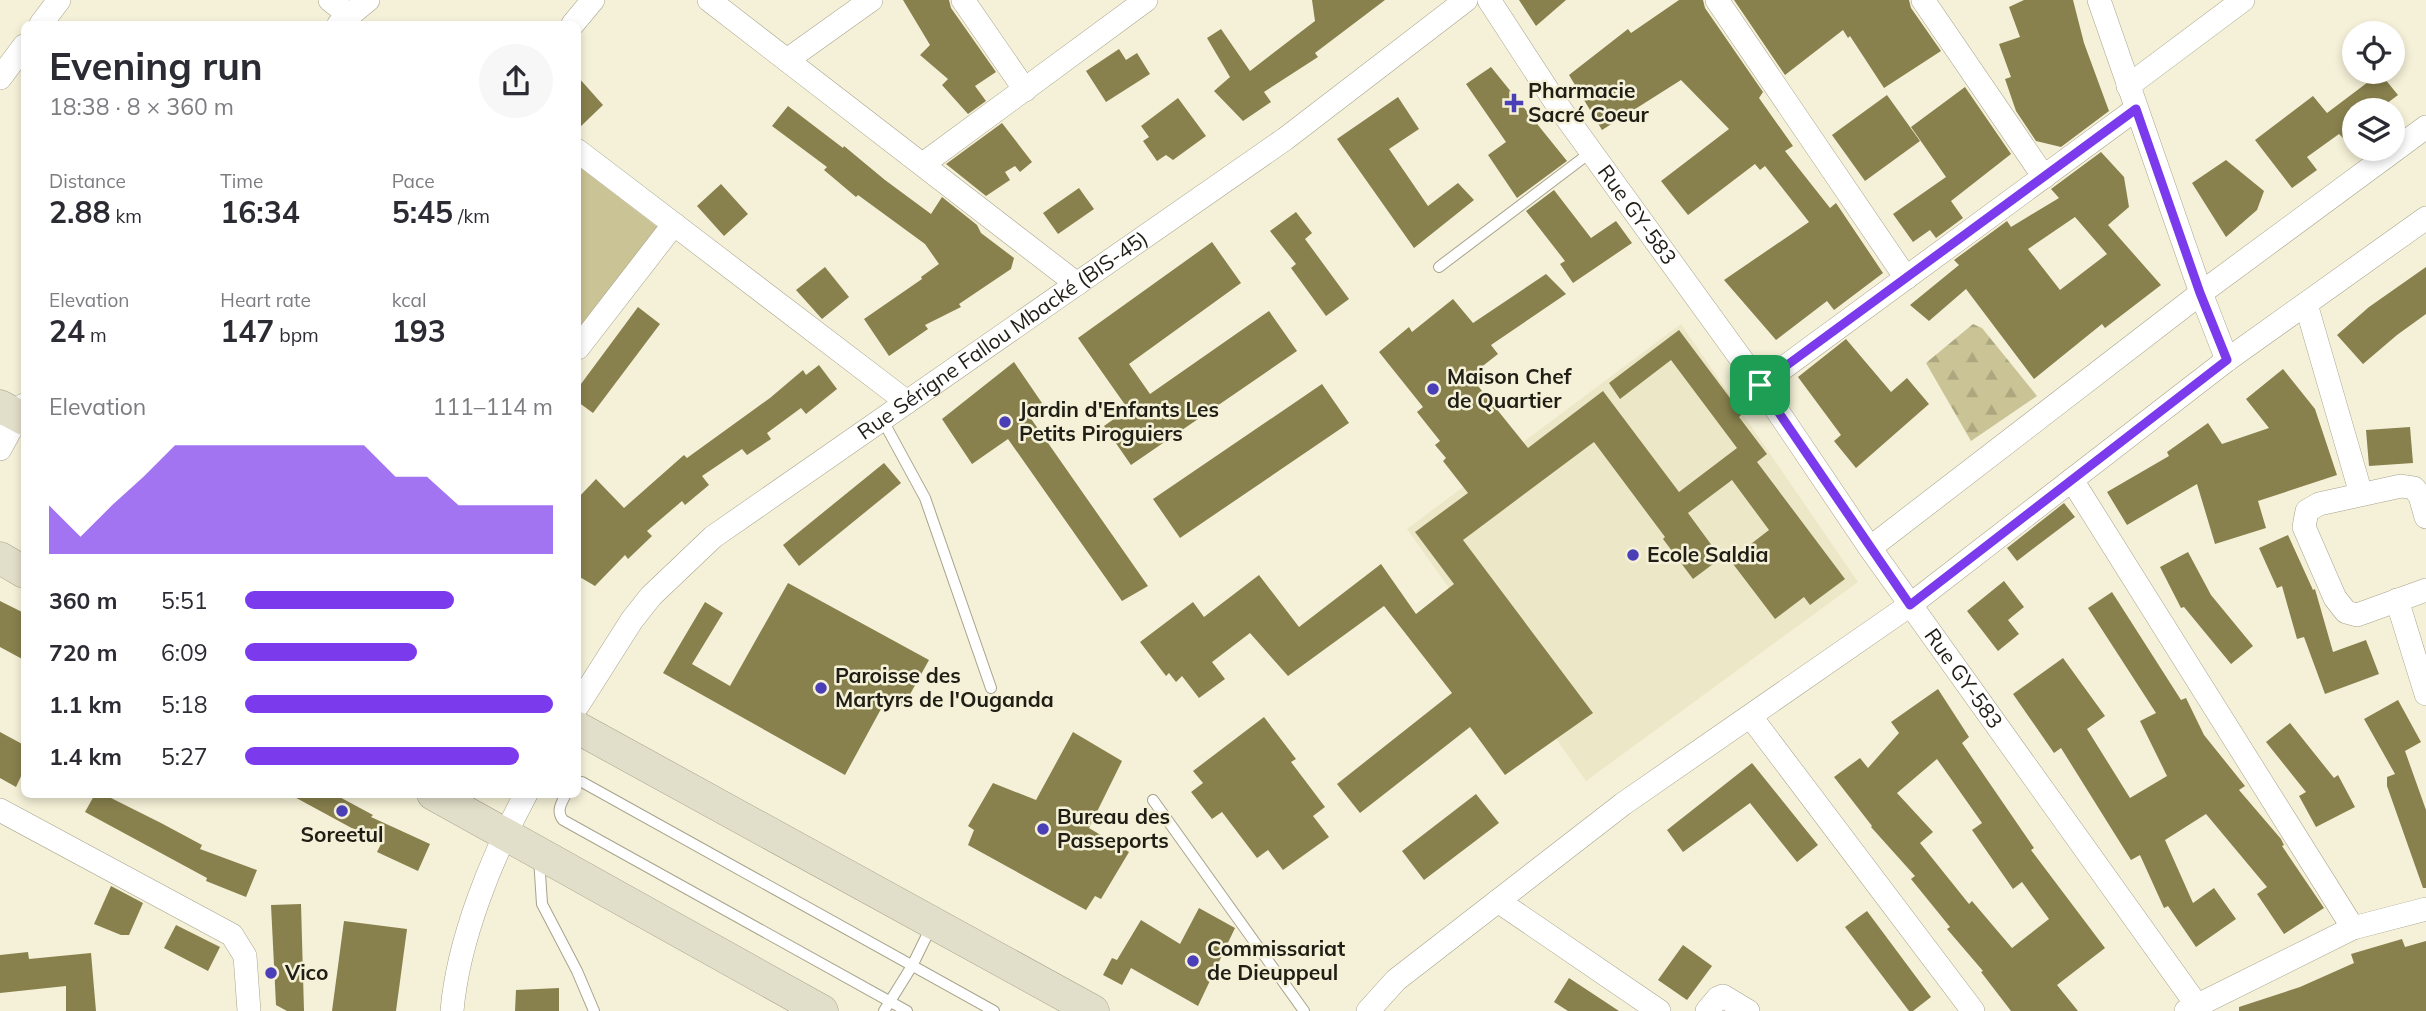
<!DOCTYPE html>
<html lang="en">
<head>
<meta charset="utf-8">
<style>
	:root { --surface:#fff; --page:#f7f7f7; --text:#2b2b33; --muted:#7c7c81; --accent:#7c3aed }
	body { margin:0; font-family:Mulish,sans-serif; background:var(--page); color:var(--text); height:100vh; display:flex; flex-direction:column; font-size:26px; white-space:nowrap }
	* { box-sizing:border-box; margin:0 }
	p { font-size:23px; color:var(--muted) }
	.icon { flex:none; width:38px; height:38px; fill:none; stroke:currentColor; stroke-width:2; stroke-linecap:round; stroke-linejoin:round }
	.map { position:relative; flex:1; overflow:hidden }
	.panel { position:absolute; left:21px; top:21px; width:560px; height:777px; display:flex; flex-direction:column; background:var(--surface); border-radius:10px; box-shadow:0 4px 10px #0003 }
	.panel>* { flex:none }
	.buttons { position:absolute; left:2342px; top:21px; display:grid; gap:14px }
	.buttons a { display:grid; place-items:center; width:63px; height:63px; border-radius:50%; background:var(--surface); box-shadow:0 4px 10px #0003; font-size:35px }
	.pin { position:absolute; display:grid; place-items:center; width:60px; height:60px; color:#fff; margin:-30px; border-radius:14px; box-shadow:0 4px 10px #0006 }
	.round { display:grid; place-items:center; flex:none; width:74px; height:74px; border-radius:37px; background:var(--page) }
	.head { display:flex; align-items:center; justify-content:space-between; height:119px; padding:0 28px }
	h1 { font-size:38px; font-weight:700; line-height:52px }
	.metrics { display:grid; grid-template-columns:repeat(3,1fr); gap:10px; height:119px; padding:7px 28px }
	.metrics div { display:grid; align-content:center }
	.metrics b { font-size:30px; font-weight:700 }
	.metrics small { font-size:19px; font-weight:400 }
	.metrics p { font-size:19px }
	.chart { height:196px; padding:14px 28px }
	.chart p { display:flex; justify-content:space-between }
	.chart svg { width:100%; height:126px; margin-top:7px; fill:var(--accent); opacity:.7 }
	ul { padding:0 28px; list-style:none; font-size:23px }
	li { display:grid; grid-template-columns:112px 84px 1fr; align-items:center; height:52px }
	li i { height:18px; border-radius:9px; background:var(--accent) }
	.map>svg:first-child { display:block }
	.built { fill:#ece7c6 }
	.forest { fill:url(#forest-firs) }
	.pitch { fill:#cac395 }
	.building { fill:#88804d; fill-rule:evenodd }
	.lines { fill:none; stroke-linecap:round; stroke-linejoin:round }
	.lane-casing { stroke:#a7a38c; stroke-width:12 }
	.street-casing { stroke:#a7a38c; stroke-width:24 }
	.secondary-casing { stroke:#a7a38c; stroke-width:33 }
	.lane { stroke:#fff; stroke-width:10 }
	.street { stroke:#fff; stroke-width:23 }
	.secondary { stroke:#e1dec9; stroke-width:32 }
	.route-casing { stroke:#fff; stroke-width:14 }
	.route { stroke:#7c3aed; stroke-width:9 }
	.poi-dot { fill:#4a3fb6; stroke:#f5f1d8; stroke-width:2.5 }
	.labels { text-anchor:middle; stroke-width:5; stroke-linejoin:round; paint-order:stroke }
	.poi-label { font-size:21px; font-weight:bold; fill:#201e15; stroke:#f5f1d8; text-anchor:start }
	.street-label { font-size:21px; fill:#201e15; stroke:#f5f1d8 }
</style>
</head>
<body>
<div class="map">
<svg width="2426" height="1011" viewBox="0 0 2426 1011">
	<defs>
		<pattern id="forest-firs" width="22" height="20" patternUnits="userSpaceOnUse" patternTransform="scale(1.75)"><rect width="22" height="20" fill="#cac395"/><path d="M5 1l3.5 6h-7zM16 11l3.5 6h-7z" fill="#ada780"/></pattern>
	</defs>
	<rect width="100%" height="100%" fill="#f5f1d8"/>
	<!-- built -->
	<polygon class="built" points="1681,324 1858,582 1586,781 1407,529"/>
	<!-- forest -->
	<polygon class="forest" points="1973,324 1982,328 2037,396 1971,441 1926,363"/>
	<!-- pitch -->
	<polygon class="pitch" points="578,166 660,229 578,337"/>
	<!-- building -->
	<g class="building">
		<polygon points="903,0 949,0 951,8 996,72 975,86 986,101 968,114 942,85 948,79 920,55 930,45"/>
		<polygon points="1312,0 1385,0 1315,53 1318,57 1264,92 1271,102 1243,121 1214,91 1230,77 1207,38 1221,29 1250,71 1315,21"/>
		<polygon points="1519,0 1566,0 1536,26"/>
		<polygon points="1679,0 1703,0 1705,8 1763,92 1759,98 1793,146 1785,151 1830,208 1836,203 1883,273 1834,310 1827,301 1776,340 1724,280 1809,222 1765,166 1760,170 1755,164 1688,215 1661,181 1729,129 1681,80 1602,130 1569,75 1628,29 1631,33"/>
		<polygon points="1734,0 1909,0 1911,8 1941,51 1884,88 1850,36 1848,38 1843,30 1785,75"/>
		<polygon points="2024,0 2073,0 2084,43 2109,111 2061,147 2036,141 2016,111 2005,79 2011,77 1999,44 2020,37 2009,7"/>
		<polygon points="1119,49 1126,60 1137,53 1150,74 1106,102 1086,71"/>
		<polygon points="1491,67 1567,161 1517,198 1488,155 1506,142 1466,84"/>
		<polygon points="2380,73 2398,95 2378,110 2354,110 2354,130 2343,138 2339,134 2307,157 2317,170 2292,188 2255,140 2313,96 2327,113"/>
		<polygon points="578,77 603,105 578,129"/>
		<polygon points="1965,87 2011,154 1951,201 1963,218 1936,238 1930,230 1913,242 1893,214 1946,177 1911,127"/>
		<polygon points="1887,95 1920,141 1865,181 1832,135"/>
		<polygon points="1398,97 1419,129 1389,149 1428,206 1458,183 1474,200 1414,248 1337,139"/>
		<polygon points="1178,98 1206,136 1173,160 1166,155 1157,161 1143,141 1149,137 1141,126"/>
		<polygon points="788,106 843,148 844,146 885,180 931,214 942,197 977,225 981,233 1014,258 1011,269 959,304 961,307 925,325 928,329 889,356 864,319 922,279 921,277 939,264 925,244 858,195 856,197 824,170 827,167 772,126"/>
		<polygon points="1002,123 1032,162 1020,172 1015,166 1005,172 1010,180 986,196 946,164"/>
		<path d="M2101 152 2124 177 2129 207 2108 225 2161 285 2105 328 2102 324 2034 379 1966 289 1929 321 1910 305 1959 265 1954 260 2007 221 2011 227 2059 198 2051 189ZM2075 217 2107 254 2060 290 2028 249Z"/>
		<polygon points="2226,160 2264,191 2257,210 2226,237 2192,183"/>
		<polygon points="721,184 748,214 724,236 697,206"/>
		<polygon points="1079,188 1094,209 1058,234 1043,213"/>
		<polygon points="1554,190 1591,238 1616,221 1632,243 1573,283 1560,264 1565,261 1526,211"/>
		<polygon points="1296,212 1312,233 1305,239 1349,299 1326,316 1291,268 1296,264 1270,231"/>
		<polygon points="1212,242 1241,283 1129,364 1150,394 1269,311 1297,351 1131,465 1104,426 1128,409 1078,338"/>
		<polygon points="825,267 849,297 822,319 796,290"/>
		<polygon points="2426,267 2426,314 2397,335 2363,364 2337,335 2369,307"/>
		<polygon points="1546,274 1566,294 1491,345 1498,354 1470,376 1528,448 1603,391 1679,492 1737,448 1671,360 1620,399 1609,383 1679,330 1742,414 1739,417 1767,454 1757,462 1845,579 1810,605 1804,597 1775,619 1730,560 1769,530 1732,480 1688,513 1721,558 1693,579 1663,539 1665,537 1594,442 1463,540 1593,713 1505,775 1470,727 1360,813 1337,784 1452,693 1384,606 1288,676 1250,633 1212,662 1225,679 1199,698 1182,676 1176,682 1169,673 1166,676 1140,642 1193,602 1204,617 1259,575 1299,627 1381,564 1416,614 1454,584 1415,532 1468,493 1443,461 1446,458 1435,445 1440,441 1417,412 1423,407 1379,352 1409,327 1412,332 1453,299 1473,323"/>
		<polygon points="638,307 660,324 593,413 578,402 578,388"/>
		<polygon points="1846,339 1891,392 1907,378 1929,404 1856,468 1834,441 1841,435 1798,377"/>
		<polygon points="1014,362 1042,403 1027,413 1148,586 1122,601 1008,439 972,464 942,419"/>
		<polygon points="819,365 837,389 806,414 801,408 767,433 771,439 747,455 742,449 702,476 709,485 685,505 682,501 647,531 652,536 628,559 625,555 595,586 578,576 578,498 596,479 624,508 684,455 687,458 770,398 803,370 806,375"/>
		<polygon points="2283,369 2315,409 2337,475 2258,501 2266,528 2215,544 2197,484 2127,525 2107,492 2169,456 2167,452 2208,423 2222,444 2269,428 2246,399"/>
		<polygon points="1322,384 1349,423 1180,538 1153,499"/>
		<polygon points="2410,427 2413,463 2369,466 2366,430"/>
		<polygon points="884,463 901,483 799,566 783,545"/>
		<polygon points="2064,503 2075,517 2017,561 2007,548"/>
		<polygon points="2288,535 2313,590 2315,589 2333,652 2366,640 2379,674 2325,694 2304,637 2297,639 2282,586 2277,588 2259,548"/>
		<polygon points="2188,552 2211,595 2253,646 2231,664 2184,607 2181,608 2160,567"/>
		<polygon points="2004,581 2024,607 2008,620 2019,634 1998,651 1967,611"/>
		<polygon points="788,583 929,660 903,707 887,698 845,775 663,673 705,602 723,613 692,664 730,686"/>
		<polygon points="2112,592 2181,700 2186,698 2204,735 2245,786 2239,790 2281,839 2284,845 2282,846 2324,908 2284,934 2257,894 2267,887 2206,814 2165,840 2193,903 2214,888 2236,919 2196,947 2168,906 2164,908 2140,855 2131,860 2061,748 2054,753 2013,694 2063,658 2105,716 2087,729 2130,798 2167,776 2140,721 2156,713 2088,608"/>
		<polygon points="0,601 24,613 24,660 0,647"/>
		<path d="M1938 689 1969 737 1962 743 2034 848 2031 850 2105 948 2057 985 2078 1011H2011L1981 972 1983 971 1947 929 1950 927 1911 879 1915 876 1871 827 1872 826 1834 777 1860 758 1868 768 1899 733 1891 722ZM1937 759 1982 823 1972 830 2013 889 2022 882 2049 919 2012 948 1972 901 1969 904 1920 843 1933 832 1897 793Z"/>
		<polygon points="2398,700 2421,742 2405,751 2426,810 2426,888 2423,888 2387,786 2387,777 2395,774 2364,719"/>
		<polygon points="1264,717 1296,759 1291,762 1325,807 1313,816 1329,837 1283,870 1268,850 1257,858 1222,812 1212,819 1191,792 1203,783 1193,771"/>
		<polygon points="2290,723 2334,778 2338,775 2355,807 2316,827 2299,796 2306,792 2266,742"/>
		<polygon points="0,732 24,745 24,770 16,787 0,778"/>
		<polygon points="1073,732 1122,761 1089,828 1129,852 1101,899 1095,896 1086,910 968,845 974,830 968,826 993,783 1036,800"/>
		<polygon points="1752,763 1818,845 1797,862 1750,803 1683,852 1667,830"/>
		<polygon points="95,794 103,794 161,823 202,845 200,849 257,870 246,897 206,881 207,878 85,812"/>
		<polygon points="289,794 334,794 373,815 371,817 430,844 418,871 377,852 381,844"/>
		<polygon points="1476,794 1499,823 1424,880 1402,851"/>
		<polygon points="111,886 143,903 129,935 121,935 94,924"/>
		<polygon points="301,904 304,1011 287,1011 276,1005 271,905"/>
		<polygon points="1199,908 1235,928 1198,1006 1131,968 1122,985 1103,975 1112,958 1117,960 1141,920 1180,944"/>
		<polygon points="1867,911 1931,997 1913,1011 1909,1011 1845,927"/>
		<polygon points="344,921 407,929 396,1011 332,1011"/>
		<polygon points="176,925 220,947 208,971 164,948"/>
		<polygon points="2402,939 2405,947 2426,941 2426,1011 2239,1011 2239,1007 2300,987 2354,963 2351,954"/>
		<polygon points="1683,945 1712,966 1687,1000 1658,980"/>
		<polygon points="28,952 29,959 91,953 96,1011 66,1011 66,986 0,993 0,955"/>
		<polygon points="1569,978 1619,1011 1568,1011 1554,1002"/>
		<polygon points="559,988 559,1011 515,1011 516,990"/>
	</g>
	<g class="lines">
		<defs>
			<g id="lane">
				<polyline points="1439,267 1591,152"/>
				<polyline points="882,419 925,498 991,688"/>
				<polyline points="578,783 582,782 994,1011"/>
				<path d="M566 794C561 804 556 811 563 820L907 1011"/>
				<polyline points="1153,800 1304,1011"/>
				<polyline points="539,858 542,904 577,971 594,1011"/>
				<polyline points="884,1011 912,966 932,925"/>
			</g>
			<g id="street">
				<polyline points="330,0 349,15"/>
				<polyline points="709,0 1077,284"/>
				<polyline points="963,0 1025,90"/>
				<path id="s1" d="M1489 0 1558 106 1760 385 1870 548 2201 1011"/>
				<polyline points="1717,0 1906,278"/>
				<polyline points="1923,0 2044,177"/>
				<polyline points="2099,0 2201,293 2227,360"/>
				<polyline points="41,24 59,0"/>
				<polyline points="339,24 368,0"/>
				<polyline points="573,24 593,0"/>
				<polyline points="787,60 871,0"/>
				<polyline points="0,78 24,46"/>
				<polyline points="2128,86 2243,0"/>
				<polyline points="578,151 907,402"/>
				<polyline points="923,164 1146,0"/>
				<polyline points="2306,304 2361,494"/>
				<polyline points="578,348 674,224"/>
				<polyline points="1760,385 2136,109"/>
				<polyline points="0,449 24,405"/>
				<polyline points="2072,480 2353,928"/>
				<polyline points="2426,517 2420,496 2414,488 2401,486 2319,504 2307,511 2304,527 2335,598 2346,612 2357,615 2426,590"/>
				<polyline points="1870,548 2201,293 2426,127"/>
				<polyline points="2397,600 2426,694"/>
				<path id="s2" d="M578 705 632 620 651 596 713 537 1285 139 1466 0"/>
				<polyline points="1751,717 1973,1011"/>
				<polyline points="0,810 232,935 245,956 249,1011"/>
				<polyline points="1498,901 1659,1011"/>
				<path d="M452 1011C458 940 492 856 526 794"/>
				<polyline points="1368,1011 1396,980 1623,804 1910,605 2227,360 2426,218"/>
				<polyline points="1707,1011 1718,998 1723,996 1748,1011"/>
				<polyline points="2186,1011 2353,928 2426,909"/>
			</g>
			<g id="secondary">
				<polyline points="0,406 24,419"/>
				<polyline points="0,558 24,572"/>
				<polyline points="578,728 1093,1011"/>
				<polyline points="433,794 822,1011"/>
			</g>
		</defs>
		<!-- lane casing -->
		<use href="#lane" class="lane-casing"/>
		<!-- street casing -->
		<use href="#street" class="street-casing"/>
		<!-- secondary casing -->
		<use href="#secondary" class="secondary-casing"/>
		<!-- lane -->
		<use href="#lane" class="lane"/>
		<!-- street -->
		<use href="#street" class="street"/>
		<!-- secondary -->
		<use href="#secondary" class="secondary"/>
	</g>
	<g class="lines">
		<defs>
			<polygon id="route" points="2136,109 2200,293 2227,360 1910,605 1760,385"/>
		</defs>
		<!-- route casing -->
		<use href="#route" class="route-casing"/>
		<!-- route -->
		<use href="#route" class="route"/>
	</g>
	<!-- markers -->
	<g class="poi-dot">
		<path d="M1510.5 92.5h7v7h7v7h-7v7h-7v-7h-7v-7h7z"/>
		<circle cx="1433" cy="389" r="7"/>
		<circle cx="1005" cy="422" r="7"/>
		<circle cx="1633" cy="555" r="7"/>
		<circle cx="821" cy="688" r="7"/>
		<circle cx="342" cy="811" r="7"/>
		<circle cx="1043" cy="829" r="7"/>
		<circle cx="1193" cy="961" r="7"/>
		<circle cx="271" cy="973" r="7"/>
	</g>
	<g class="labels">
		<!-- poi labels -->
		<g class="poi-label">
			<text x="1528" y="98">Pharmacie<tspan x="1528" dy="24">Sacré Coeur</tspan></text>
			<text x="1447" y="384">Maison Chef<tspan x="1447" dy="24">de Quartier</tspan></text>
			<text x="1019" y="417">Jardin d'Enfants Les<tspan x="1019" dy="24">Petits Piroguiers</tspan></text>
			<text x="1647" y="562">Ecole Saldia</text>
			<text x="835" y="683">Paroisse des<tspan x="835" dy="24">Martyrs de l'Ouganda</tspan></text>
			<text x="1057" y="824">Bureau des<tspan x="1057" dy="24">Passeports</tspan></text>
			<text x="342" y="842" text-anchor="middle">Soreetul</text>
			<text x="1207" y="956">Commissariat<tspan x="1207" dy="24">de Dieuppeul</tspan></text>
			<text x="285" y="980">Vico</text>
		</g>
		<!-- street labels -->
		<g class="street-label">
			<text dy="7" stroke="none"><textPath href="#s1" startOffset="261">Rue GY-583</textPath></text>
			<text dy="7" stroke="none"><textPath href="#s2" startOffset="570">Rue Sérigne Fallou Mbacké (BIS-45)</textPath></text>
			<text dy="7" stroke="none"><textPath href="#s1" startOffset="828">Rue GY-583</textPath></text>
		</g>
	</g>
</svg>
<div class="buttons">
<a><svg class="icon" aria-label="locate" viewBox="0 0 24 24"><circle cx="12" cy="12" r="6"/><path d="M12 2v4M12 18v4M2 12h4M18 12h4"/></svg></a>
<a><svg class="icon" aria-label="layers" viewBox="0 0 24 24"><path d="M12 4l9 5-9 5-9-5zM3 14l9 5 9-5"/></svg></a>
</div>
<div class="pin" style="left:1760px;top:385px;background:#1e9e55"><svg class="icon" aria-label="arrive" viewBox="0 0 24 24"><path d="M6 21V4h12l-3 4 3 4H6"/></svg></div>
<section class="panel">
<div class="head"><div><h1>Evening run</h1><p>18:38 · 8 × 360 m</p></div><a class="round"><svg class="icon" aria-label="share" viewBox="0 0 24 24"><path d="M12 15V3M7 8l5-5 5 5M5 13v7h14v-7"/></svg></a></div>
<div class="metrics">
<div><p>Distance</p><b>2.88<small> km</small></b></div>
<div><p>Time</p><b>16:34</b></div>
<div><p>Pace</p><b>5:45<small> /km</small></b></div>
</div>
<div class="metrics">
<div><p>Elevation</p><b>24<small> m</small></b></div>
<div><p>Heart rate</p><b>147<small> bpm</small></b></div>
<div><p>kcal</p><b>193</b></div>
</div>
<div class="chart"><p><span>Elevation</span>111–114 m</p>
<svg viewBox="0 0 160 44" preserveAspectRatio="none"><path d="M0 44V27L10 38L20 27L30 17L40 6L50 6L60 6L70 6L80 6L90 6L100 6L110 17L120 17L130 27L140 27L150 27L160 27V44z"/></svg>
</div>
<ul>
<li><b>360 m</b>5:51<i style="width:68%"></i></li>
<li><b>720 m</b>6:09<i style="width:56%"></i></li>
<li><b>1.1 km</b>5:18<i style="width:100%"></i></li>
<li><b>1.4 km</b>5:27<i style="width:89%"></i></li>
</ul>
</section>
</div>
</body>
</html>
